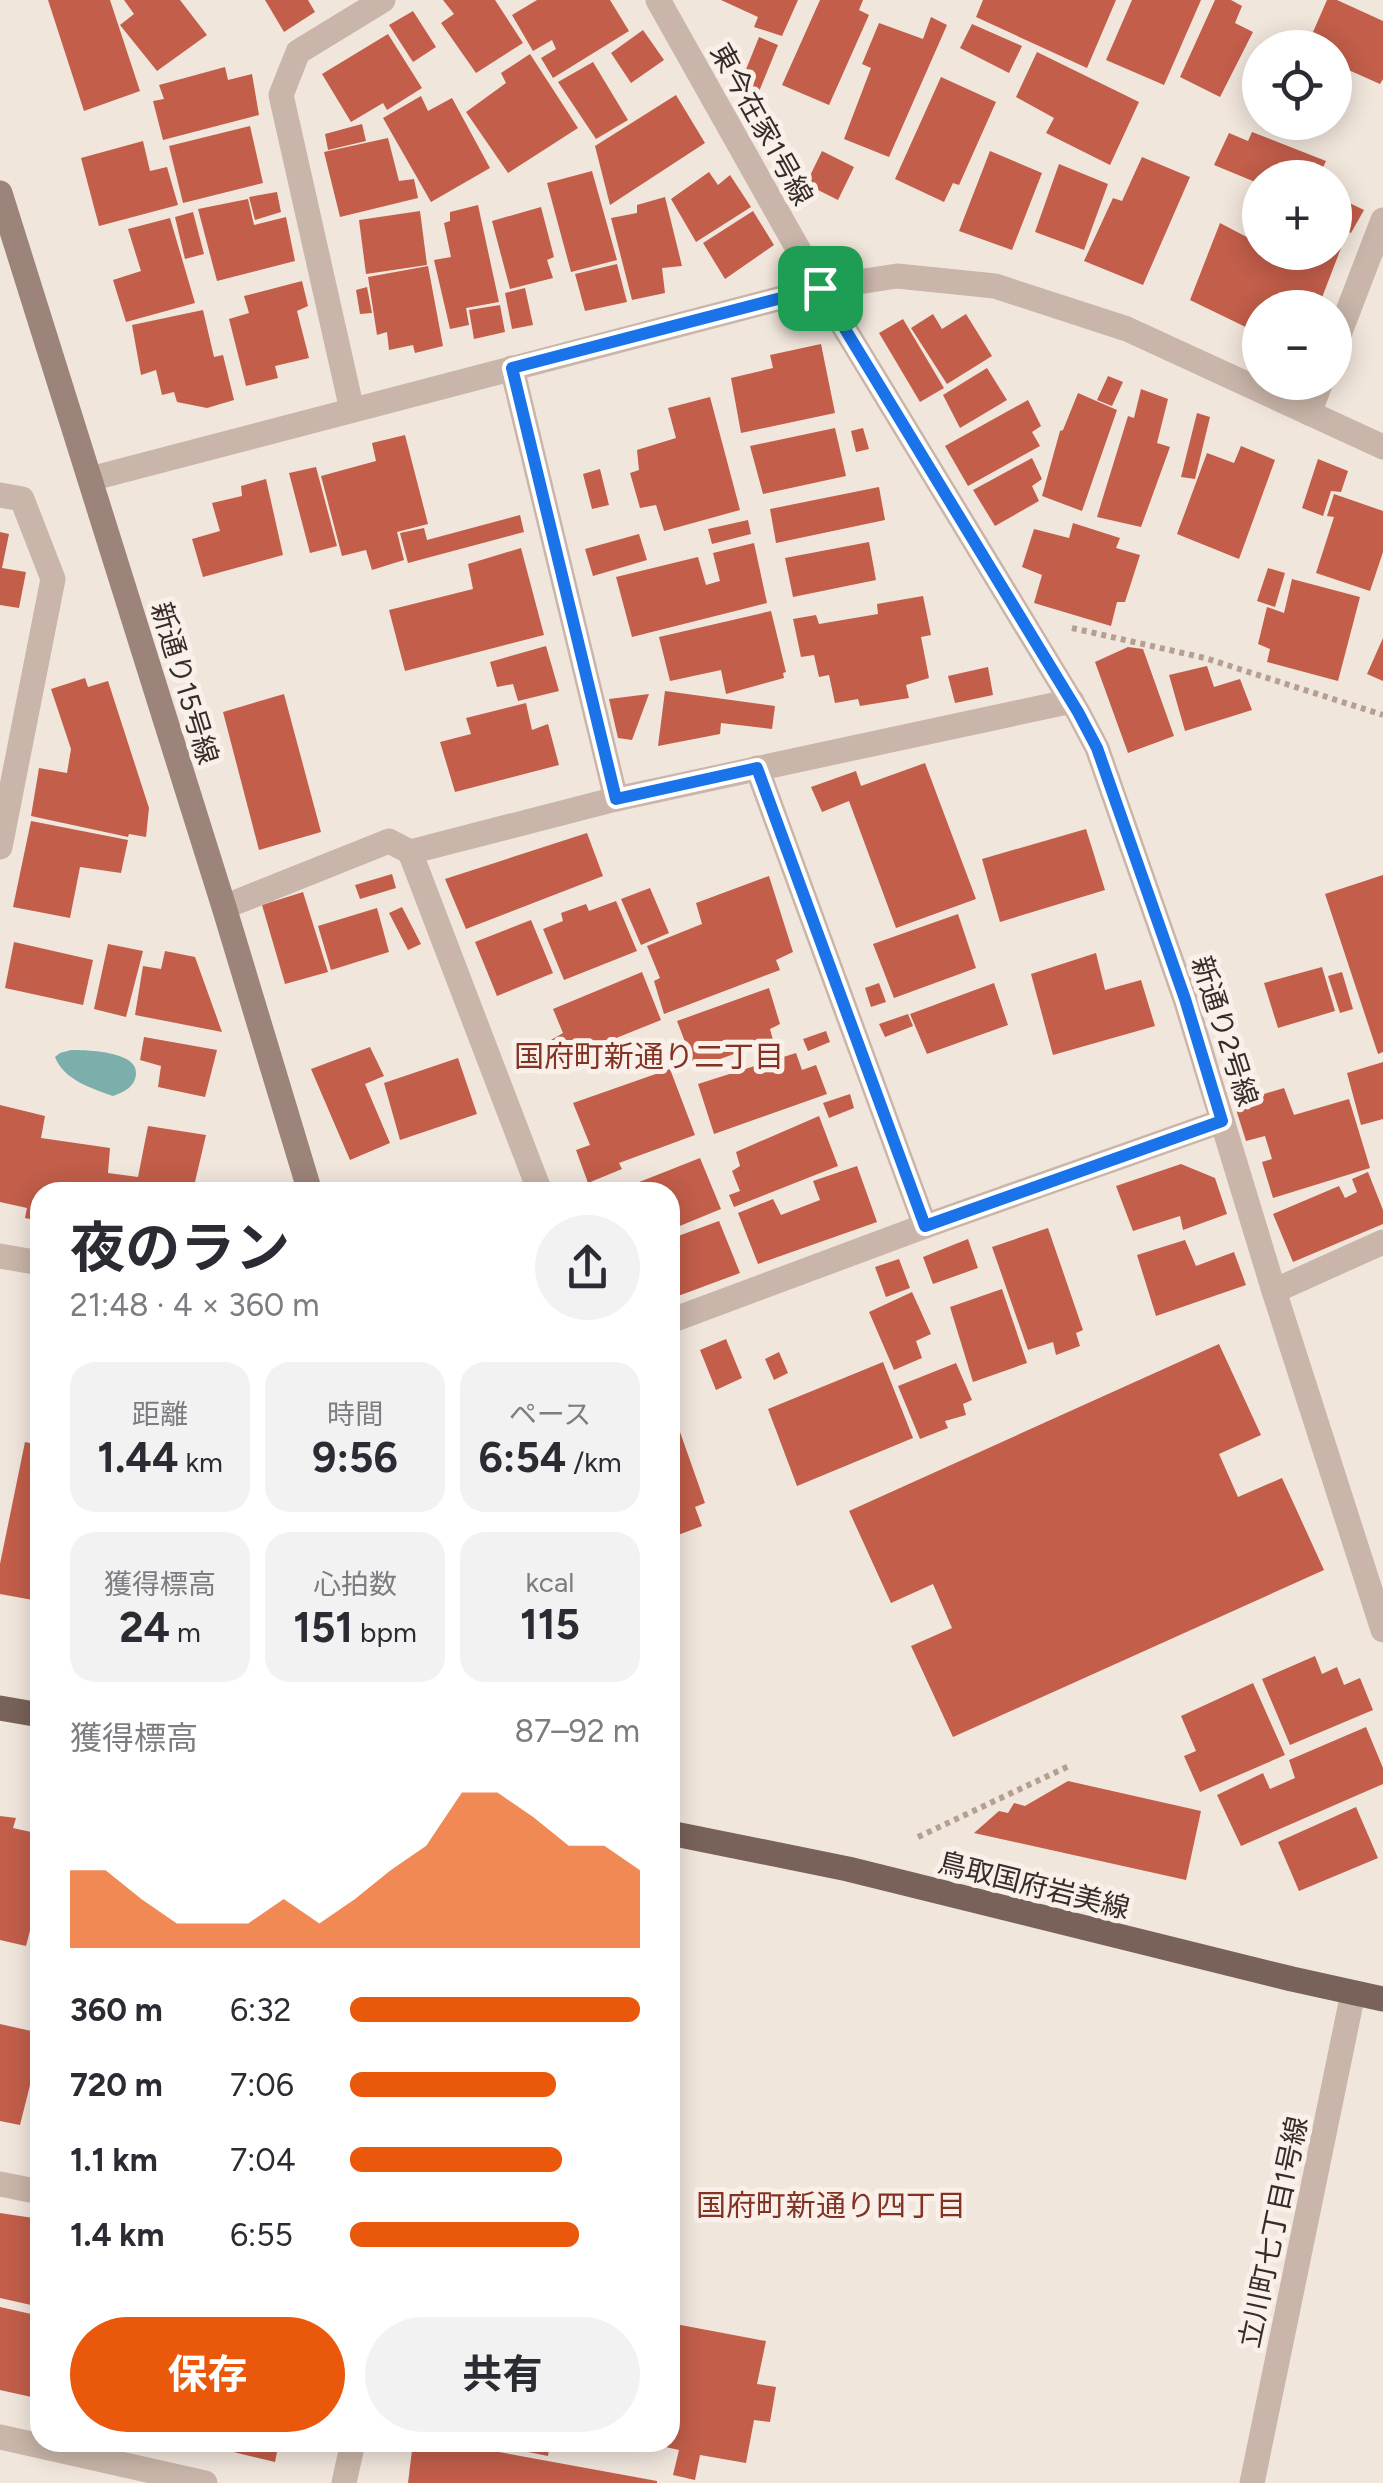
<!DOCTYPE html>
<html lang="ja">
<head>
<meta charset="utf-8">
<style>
	:root { --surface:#fff; --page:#f2f2f3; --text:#2b2b33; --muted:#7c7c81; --accent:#ea580c }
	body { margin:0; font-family:Figtree,"Noto Sans JP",sans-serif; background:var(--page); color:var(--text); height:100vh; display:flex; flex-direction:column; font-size:38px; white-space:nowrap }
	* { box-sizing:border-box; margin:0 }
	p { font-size:32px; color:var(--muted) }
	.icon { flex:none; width:55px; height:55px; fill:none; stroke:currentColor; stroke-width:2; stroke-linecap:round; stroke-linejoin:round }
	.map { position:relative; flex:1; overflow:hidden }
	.details { position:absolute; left:30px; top:1182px; width:650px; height:1270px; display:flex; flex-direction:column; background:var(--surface); border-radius:30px; box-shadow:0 5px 25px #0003 }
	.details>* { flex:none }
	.buttons { position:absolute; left:1242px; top:30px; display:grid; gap:20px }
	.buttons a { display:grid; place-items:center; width:110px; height:110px; border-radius:50%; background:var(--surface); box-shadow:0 5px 25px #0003; font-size:50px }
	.pin { position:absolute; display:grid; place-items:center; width:85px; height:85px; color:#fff; margin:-42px; border-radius:20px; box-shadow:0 5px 15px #0006 }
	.round { display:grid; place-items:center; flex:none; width:105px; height:105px; border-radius:52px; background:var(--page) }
	.overview { display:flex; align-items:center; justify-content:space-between; height:170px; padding:0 40px }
	h1 { font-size:55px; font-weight:700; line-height:75px }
	.stats { display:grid; grid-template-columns:repeat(3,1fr); gap:15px; height:170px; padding:10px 40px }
	.stats div { display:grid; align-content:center; border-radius:25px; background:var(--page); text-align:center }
	.stats b { font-size:42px; font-weight:700 }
	.stats small { font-size:28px; font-weight:400 }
	.stats p { font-size:28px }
	.chart { height:280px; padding:20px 40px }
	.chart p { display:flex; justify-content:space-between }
	.chart svg { width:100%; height:180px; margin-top:10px; fill:var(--accent); opacity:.7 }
	.primary-button { display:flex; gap:20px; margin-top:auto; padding:20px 40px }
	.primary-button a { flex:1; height:115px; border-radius:60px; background:var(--accent); color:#fff; font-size:40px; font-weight:700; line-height:115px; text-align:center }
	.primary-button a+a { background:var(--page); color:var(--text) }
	ul { padding:0 40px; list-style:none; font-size:32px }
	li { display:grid; grid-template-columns:160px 120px 1fr; align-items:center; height:75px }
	li i { height:25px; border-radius:12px; background:var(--accent) }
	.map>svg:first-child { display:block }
	.water { fill:#7caeac }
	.building { fill:#c25e4a }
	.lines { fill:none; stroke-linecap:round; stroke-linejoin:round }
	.path { stroke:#b59f93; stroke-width:6; stroke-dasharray:5 5; stroke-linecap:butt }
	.street { stroke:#c9b5a9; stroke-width:25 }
	.secondary { stroke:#9d847a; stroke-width:25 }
	.primary { stroke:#78625a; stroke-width:25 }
	.route-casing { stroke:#fff; stroke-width:20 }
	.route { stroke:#1a73e8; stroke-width:12 }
	.labels { text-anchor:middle; stroke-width:10; stroke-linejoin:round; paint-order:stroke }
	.street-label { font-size:28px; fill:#362c28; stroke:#f9f0e9 }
	.neighbourhood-label { font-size:30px; fill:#833324; stroke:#f9f0e9 }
</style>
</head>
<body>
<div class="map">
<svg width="1383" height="2483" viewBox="0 0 1383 2483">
	<rect width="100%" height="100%" fill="#f1e6dc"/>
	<!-- water -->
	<path class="water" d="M71 1050C86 1050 138 1051 136 1074 135 1087 124 1092 113 1096 91 1088 64 1080 55 1057L60 1053Z"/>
	<!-- building -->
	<g class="building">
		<polygon points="48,0 110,0 140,91 84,111"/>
		<polygon points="124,0 180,0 207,35 157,71 120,25 134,14"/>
		<polygon points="265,0 308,0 315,12 284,32"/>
		<polygon points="443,0 495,0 523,43 476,73 441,23 454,14"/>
		<polygon points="537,0 610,0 629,31 553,78 541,58 556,49 552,40 533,51 512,15"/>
		<polygon points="721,0 798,0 782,36 754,27 758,17"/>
		<polygon points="820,0 863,0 859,10 869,15 829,105 782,85"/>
		<polygon points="983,0 1116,0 1087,68 976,17"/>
		<polygon points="1132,0 1201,0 1164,85 1106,60"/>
		<polygon points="1215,0 1231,0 1242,6 1235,23 1253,32 1220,97 1180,77"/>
		<polygon points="1327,0 1337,0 1383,21 1383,79 1380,84 1335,64 1335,48 1306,48"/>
		<polygon points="413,11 436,47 413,62 389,25"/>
		<polygon points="931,17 947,25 889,157 844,139 871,68 862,64 879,23 923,39"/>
		<polygon points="972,24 1022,46 1009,73 960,48"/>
		<polygon points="643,30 664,60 631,83 611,53"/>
		<polygon points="388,34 422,88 387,110 383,103 351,122 322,74"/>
		<polygon points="759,37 778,45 758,94 739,87"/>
		<polygon points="1037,52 1139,102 1110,165 1046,133 1054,118 1016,97"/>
		<polygon points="530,54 578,128 508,173 466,112 506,83 501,73"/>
		<polygon points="593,62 628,120 596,139 558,82"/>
		<polygon points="225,67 228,80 252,74 259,115 163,140 153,101 164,99 159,85"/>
		<polygon points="1260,68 1260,107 1246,101"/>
		<polygon points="941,77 996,102 959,185 953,183 944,202 895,179"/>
		<polygon points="676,95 705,143 610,205 595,146"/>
		<polygon points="421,96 428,111 452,98 490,168 431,202 383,118"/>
		<polygon points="362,124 366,141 328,150 325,134"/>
		<polygon points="250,126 263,183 183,203 169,146"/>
		<polygon points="1252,132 1326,161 1318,178 1260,178 1260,184 1214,165 1229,133 1248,141"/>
		<polygon points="388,138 399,181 414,179 418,198 340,217 324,152"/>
		<polygon points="143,141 150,171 167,167 178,205 99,226 81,158"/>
		<polygon points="822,151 854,167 838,200 806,184"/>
		<polygon points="990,151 1042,173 1012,250 959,231"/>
		<polygon points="1142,157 1190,177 1143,285 1084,261 1113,198 1122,201"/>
		<polygon points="1059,164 1108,184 1084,250 1035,232"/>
		<polygon points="592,171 617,260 571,272 547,183"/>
		<polygon points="709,172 718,185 730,175 751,207 696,242 671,199"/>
		<polygon points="277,192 281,212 255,220 249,197"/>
		<polygon points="1335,196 1364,210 1351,233 1335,225"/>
		<polygon points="665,197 682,266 662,268 665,293 632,300 611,218 637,213 637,205"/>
		<polygon points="248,199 254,225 286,217 295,261 217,281 198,209"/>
		<polygon points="478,205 499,302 466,308 469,325 450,329 434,260 451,257 444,223 450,221 450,212"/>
		<polygon points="541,207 554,257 547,260 553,278 510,289 492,221"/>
		<polygon points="420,211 427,265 366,274 359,220"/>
		<polygon points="753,211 774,245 725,279 703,243"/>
		<polygon points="193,212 204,254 185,259 175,217"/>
		<polygon points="170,218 195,303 126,322 113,280 141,271 128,229"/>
		<polygon points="1220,223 1260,244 1260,252 1335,252 1335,229 1346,235 1318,308 1260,308 1260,334 1190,300"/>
		<polygon points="617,264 627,302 585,311 575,274"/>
		<polygon points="428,266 443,346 415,353 413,345 389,350 387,332 377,335 368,277"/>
		<polygon points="302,281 308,306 297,311 309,358 275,366 278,378 246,386 229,319 249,313 244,296"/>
		<polygon points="367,287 372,313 360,314 356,290"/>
		<polygon points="525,288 533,325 512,329 505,293"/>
		<polygon points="500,305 505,332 474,339 469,310"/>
		<polygon points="203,310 214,357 223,355 234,400 207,408 177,402 174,392 162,395 156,370 141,375 132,325"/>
		<polygon points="933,314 942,329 966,314 992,356 947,384 911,328"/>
		<polygon points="903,319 944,388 920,402 879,333"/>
		<polygon points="821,344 835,413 741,433 731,378 773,368 770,355"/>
		<polygon points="987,368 1007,400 960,428 943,395"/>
		<polygon points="1108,376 1123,382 1112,406 1097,400"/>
		<polygon points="1141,389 1168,399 1157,443 1170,447 1141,527 1097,517 1128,416 1134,418"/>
		<polygon points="1078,393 1117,410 1082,511 1042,496 1060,431 1063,430"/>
		<polygon points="710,397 740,510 664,531 656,505 640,508 630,473 639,470 637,450 676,438 668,408"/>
		<polygon points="1028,400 1041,426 1032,432 1040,446 968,486 945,446"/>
		<polygon points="1197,413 1210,417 1195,479 1181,477"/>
		<polygon points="835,428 846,476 763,494 750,446"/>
		<polygon points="863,428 869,449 856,452 851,431"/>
		<polygon points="405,435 428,524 397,532 404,560 372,570 366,550 342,556 321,476 376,461 372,443"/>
		<polygon points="1241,446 1275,460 1239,559 1177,534 1207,453 1234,463"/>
		<polygon points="1032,458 1042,479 1032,486 1039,501 995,526 973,490"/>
		<polygon points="1318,459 1348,471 1341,492 1331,491 1323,516 1302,508"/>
		<polygon points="316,467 337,546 310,553 289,473"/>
		<polygon points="600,469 609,505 592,509 583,474"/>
		<polygon points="266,479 283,555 203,577 192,539 220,531 212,503 242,496 241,486"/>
		<polygon points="879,487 885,520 776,543 770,509"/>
		<polygon points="1334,494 1383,511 1383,552 1370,591 1316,573 1334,517 1327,516"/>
		<polygon points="520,515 524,532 408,563 400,533 424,528 427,540"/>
		<polygon points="748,520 751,534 712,544 708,529"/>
		<polygon points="1073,523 1120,538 1116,548 1140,555 1125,602 1117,602 1111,626 1034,603 1042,575 1022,567 1034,529 1069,538"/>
		<polygon points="0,532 9,534 2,568 26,572 19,608 0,605"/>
		<polygon points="639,534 647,560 593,576 585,549"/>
		<polygon points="869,542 876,580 793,597 785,558"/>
		<polygon points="754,543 767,603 632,637 616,577 698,557 706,585 720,581 713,553"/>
		<polygon points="521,548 544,635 405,671 389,610 473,589 468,564"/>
		<polygon points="1268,568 1285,573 1275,607 1257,601"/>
		<polygon points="1292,579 1360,597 1338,681 1267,662 1270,649 1258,644 1267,607 1284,613"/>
		<polygon points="923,596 931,635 921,637 929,678 906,685 909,698 860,706 858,699 835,703 829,675 819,677 814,655 801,657 793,619 816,615 819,624 878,614 877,604"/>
		<polygon points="771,611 786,672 783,673 784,678 726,694 721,670 670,681 659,637"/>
		<polygon points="1383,638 1383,681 1367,674"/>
		<polygon points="546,646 559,691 518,701 513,684 497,687 490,662"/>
		<polygon points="1128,647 1143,649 1174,736 1128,753 1095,662"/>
		<polygon points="1207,666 1214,687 1240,679 1252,710 1185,731 1169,675"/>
		<polygon points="988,667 993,695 955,703 948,676"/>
		<polygon points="85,678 88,687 108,681 149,808 146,837 129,834 128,837 31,816 39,768 67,773 71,749 51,689"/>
		<polygon points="665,691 775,706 772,729 721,723 720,734 658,746"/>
		<polygon points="284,694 321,832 259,850 223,712"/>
		<polygon points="649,694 632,740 618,738 609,699"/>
		<polygon points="526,703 532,730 548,724 559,765 455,792 440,742 471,734 466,718"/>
		<polygon points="925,763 976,899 896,928 849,801 822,812 811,787 856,771 861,786"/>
		<polygon points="31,821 128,840 121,873 80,867 70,918 13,907"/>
		<polygon points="1086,829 1105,890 1000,922 982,859"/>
		<polygon points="587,833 603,876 466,929 445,879"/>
		<polygon points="392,874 396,888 360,899 355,885"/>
		<polygon points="1383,875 1383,1052 1378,1054 1325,894"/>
		<polygon points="769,876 793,952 776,960 780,970 664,1014 654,981 660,978 647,946 702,924 696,903"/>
		<polygon points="650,888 669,933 641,945 621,899"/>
		<polygon points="303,892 328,972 285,984 262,905"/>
		<polygon points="616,901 637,951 564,980 543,929 563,921 561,913 586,904 589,911"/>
		<polygon points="402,907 421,944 408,950 389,913"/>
		<polygon points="377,908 389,952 331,970 318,926"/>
		<polygon points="958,914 976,968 894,998 873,944"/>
		<polygon points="531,920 553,973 497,996 475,942"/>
		<polygon points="14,942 93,960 83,1005 5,988"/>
		<polygon points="108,944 143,951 126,1017 94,1009"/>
		<polygon points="165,951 195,957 222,1032 135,1015 143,966 161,969"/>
		<polygon points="1096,953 1105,990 1141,980 1155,1026 1053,1055 1031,974"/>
		<polygon points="1322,967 1335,1011 1278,1028 1264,983"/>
		<polygon points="642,972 661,1020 559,1061 551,1040 563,1033 553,1009"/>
		<polygon points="1342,972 1353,1009 1340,1013 1328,976"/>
		<polygon points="879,983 886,1002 871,1007 865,988"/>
		<polygon points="994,983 1008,1025 927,1054 910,1014"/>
		<polygon points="769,988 780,1024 770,1029 773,1040 695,1068 677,1021"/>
		<polygon points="908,1014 913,1026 885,1037 879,1024"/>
		<polygon points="826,1031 830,1042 808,1051 803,1039"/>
		<polygon points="144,1037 217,1050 205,1097 158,1087 161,1066 140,1060"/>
		<polygon points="370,1047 384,1076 365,1084 390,1143 350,1160 311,1069"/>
		<polygon points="796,1053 802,1070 816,1065 827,1094 714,1134 698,1084"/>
		<polygon points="458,1058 477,1114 400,1140 384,1083"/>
		<polygon points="1383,1062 1383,1119 1361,1125 1347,1073"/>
		<polygon points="670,1069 695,1135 619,1163 622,1169 588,1183 576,1150 590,1145 573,1103"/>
		<polygon points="1284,1088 1294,1115 1349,1099 1370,1168 1273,1198 1262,1162 1272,1159 1265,1136 1246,1141 1234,1103"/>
		<polygon points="850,1094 854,1108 829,1118 823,1103"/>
		<polygon points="0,1105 45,1116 41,1138 110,1148 108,1173 138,1177 148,1126 206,1135 195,1182 221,1188 220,1192 40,1192 40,1221 25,1218 27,1208 0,1202"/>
		<polygon points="819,1116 838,1166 734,1207 729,1195 740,1191 732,1171 740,1166 736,1152"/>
		<polygon points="700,1158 721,1209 670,1230 670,1192 614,1192"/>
		<polygon points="1181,1164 1215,1178 1227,1214 1183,1230 1180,1216 1133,1231 1116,1186"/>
		<polygon points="857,1166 877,1222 758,1264 738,1213 773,1199 781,1215 820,1200 813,1181"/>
		<polygon points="1368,1172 1383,1210 1383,1224 1293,1262 1273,1214 1339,1186 1345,1198 1357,1192 1352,1179"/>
		<polygon points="719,1221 740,1273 670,1299 670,1239"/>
		<polygon points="1048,1228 1083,1330 1076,1333 1080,1346 1056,1355 1053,1342 1028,1350 992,1247"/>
		<polygon points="968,1239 978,1268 933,1284 923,1257"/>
		<polygon points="1185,1240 1196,1266 1234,1252 1246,1285 1156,1316 1137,1255"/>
		<polygon points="899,1259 910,1288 886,1297 875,1267"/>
		<polygon points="1002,1289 1027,1363 973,1382 950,1307"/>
		<polygon points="912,1292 931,1334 916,1341 922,1358 894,1370 869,1312"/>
		<polygon points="726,1339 742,1378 716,1390 700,1350"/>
		<polygon points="1219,1344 1261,1435 1219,1454 1238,1497 1282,1478 1324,1570 953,1737 911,1646 952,1628 933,1584 891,1603 849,1511"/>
		<polygon points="779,1352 788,1373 774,1380 765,1359"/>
		<polygon points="883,1362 913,1438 797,1486 768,1409"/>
		<polygon points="956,1363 972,1400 963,1404 966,1415 945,1421 948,1428 920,1439 898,1386"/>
		<polygon points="673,1412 705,1503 695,1507 702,1526 670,1538 670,1413"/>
		<polygon points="25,1442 40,1445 40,1561 33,1600 0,1594 0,1564"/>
		<polygon points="1315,1656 1322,1674 1337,1667 1344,1685 1360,1678 1373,1710 1290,1745 1262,1679"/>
		<polygon points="1253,1683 1285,1755 1200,1792 1184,1756 1196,1751 1181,1716"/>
		<polygon points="1366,1727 1383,1768 1383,1784 1241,1846 1217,1795 1263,1773 1270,1789 1295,1778 1289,1760"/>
		<polygon points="1068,1781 1201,1811 1186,1880 974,1833 999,1811 1008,1813 1014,1803 1025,1806"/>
		<polygon points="1356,1807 1378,1858 1299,1891 1278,1842"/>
		<polygon points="0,1816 16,1818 13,1828 40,1834 40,1891 26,1946 0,1940"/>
		<polygon points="0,2024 40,2033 40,2045 20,2125 0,2121"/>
		<polygon points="0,2213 40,2219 40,2307 0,2298"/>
		<polygon points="0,2307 40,2316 40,2381 36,2398 0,2390"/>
		<polygon points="670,2323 766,2341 757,2384 776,2387 770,2422 754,2420 746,2463 700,2455 695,2480 673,2475 679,2450 652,2444 670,2442"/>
		<polygon points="192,2442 279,2442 275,2462"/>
		<polygon points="413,2442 444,2442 657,2481 657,2483 408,2483"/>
		<polygon points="509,2442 550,2442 548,2456 508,2448"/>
	</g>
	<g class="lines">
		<!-- path -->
		<g class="path">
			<polyline points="1072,628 1205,658 1383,715"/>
			<polyline points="918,1837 1069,1766"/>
		</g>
		<!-- street -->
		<g class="street">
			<polyline points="658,0 820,288 1078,712 1097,748 1185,999 1274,1291 1383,1630"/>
			<polyline points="1335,345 1383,220"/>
			<polyline points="512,368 616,799"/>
			<polyline points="352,410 281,95 298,52 383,0"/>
			<polyline points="1309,413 1321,382"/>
			<polyline points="90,479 820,288 897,276 995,286 1127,329 1383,447"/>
			<polyline points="0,495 22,499 53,579 0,847"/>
			<polyline points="757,768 925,1226"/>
			<polyline points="410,852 540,1192"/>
			<polyline points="224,907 389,841 410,852 616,799 1072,701"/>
			<polyline points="0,1256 40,1263"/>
			<polyline points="1274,1291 1383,1242"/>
			<polyline points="670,1321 925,1226 1222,1121"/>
			<polyline points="0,2184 40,2192"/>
			<polyline points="0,2437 205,2483"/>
			<polyline points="344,2483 353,2442"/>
			<polyline points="1252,2483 1353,1993"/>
		</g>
		<!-- secondary -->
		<polyline class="secondary" points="0,193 224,907 310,1192"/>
		<!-- primary -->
		<g class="primary">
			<polyline points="0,1708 40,1715"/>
			<polyline points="670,1833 848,1869 1292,1979 1383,1999"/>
		</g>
	</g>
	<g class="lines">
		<defs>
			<polygon id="route" points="820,288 1078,712 1097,748 1185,999 1222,1121 925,1226 757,768 616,799 512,368"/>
		</defs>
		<!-- route casing -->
		<use href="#route" class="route-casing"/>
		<!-- route -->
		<use href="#route" class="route"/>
	</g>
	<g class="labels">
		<!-- street labels -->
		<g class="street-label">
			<text transform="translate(762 124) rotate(61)" y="10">東今在家1号線</text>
			<text transform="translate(185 683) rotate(73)" y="10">新通り15号線</text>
			<text transform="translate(1225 1031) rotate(72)" y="10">新通り2号線</text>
			<text transform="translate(1034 1885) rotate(14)" y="10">鳥取国府岩美線</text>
			<text transform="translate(1273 2232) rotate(-78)" y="10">立川町七丁目1号線</text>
		</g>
		<!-- neighbourhood labels -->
		<g class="neighbourhood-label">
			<text x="649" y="1067">国府町新通り二丁目</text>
			<text x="831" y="2216">国府町新通り四丁目</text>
		</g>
	</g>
</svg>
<div class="buttons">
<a><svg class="icon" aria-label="locate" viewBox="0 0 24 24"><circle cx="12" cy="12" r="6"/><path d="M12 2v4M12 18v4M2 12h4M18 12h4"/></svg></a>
<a>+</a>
<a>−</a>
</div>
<div class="pin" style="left:820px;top:288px;background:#1e9e55"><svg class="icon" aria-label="arrive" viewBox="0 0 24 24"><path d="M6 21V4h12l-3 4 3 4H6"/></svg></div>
<section class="details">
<div class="overview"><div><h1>夜のラン</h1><p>21:48 · 4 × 360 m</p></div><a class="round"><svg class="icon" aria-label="share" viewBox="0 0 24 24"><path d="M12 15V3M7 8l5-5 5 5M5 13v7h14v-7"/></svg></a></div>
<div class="stats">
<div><p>距離</p><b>1.44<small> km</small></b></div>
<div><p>時間</p><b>9:56</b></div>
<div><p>ペース</p><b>6:54<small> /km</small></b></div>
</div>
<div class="stats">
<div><p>獲得標高</p><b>24<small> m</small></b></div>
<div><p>心拍数</p><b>151<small> bpm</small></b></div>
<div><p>kcal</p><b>115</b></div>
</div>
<div class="chart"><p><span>獲得標高</span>87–92 m</p>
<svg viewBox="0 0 160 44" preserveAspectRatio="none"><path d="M0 44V25L10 25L20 32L30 38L40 38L50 38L60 32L70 38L80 32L90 25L100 19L110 6L120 6L130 12L140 19L150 19L160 25V44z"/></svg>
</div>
<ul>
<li><b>360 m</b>6:32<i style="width:100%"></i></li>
<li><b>720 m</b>7:06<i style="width:71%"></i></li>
<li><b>1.1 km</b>7:04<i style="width:73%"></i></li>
<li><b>1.4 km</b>6:55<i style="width:79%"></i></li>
</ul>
<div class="primary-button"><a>保存</a><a>共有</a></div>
</section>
</div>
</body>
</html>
